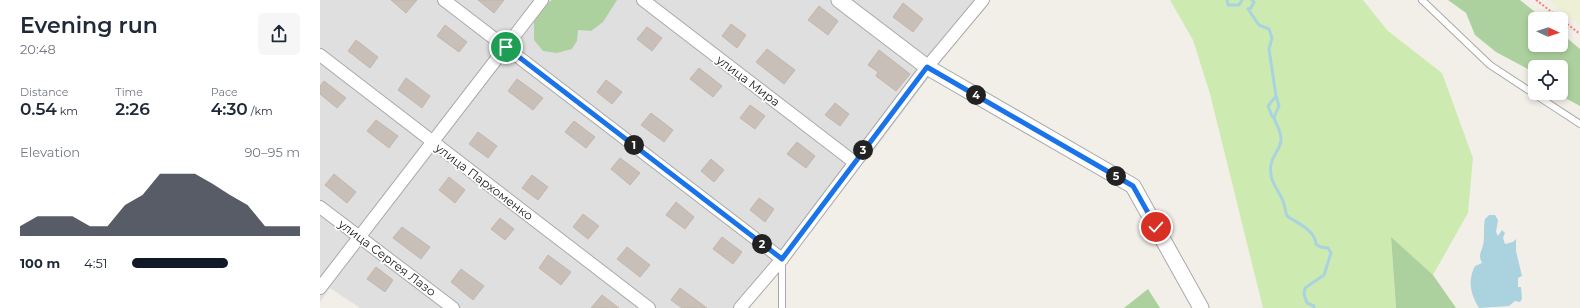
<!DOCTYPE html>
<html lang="en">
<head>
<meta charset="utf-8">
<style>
	:root { --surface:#fff; --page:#f6f6f7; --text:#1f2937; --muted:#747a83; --accent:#111827 }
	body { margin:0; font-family:Montserrat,sans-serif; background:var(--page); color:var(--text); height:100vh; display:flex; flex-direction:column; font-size:15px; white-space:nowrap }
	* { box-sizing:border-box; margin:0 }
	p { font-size:13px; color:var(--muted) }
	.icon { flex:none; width:22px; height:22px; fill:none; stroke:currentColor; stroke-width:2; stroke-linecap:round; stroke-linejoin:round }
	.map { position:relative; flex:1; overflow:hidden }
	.drawer { display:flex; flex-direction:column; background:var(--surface); width:320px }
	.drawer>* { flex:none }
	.needle { width:26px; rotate:94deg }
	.controls { position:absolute; left:1208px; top:12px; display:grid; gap:8px }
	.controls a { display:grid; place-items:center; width:40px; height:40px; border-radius:6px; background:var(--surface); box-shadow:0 2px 6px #0003; font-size:20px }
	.pin { position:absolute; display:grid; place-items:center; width:34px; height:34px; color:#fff; margin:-17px; border:2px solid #fff; border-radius:50%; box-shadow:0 1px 4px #0007 }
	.km { position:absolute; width:20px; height:20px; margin:-10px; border-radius:50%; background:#222; color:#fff; font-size:11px; line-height:20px; text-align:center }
	.round { display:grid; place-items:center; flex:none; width:42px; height:42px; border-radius:6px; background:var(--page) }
	.summary { display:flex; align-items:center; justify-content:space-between; height:68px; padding:0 20px }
	h1 { font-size:22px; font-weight:600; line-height:30px }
	.metrics { display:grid; grid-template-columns:repeat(3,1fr); gap:6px; height:68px; padding:4px 20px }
	.metrics div { display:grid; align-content:center }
	.metrics b { font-size:17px; font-weight:600 }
	.metrics small { font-size:11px; font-weight:400 }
	.metrics p { font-size:11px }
	.chart { height:112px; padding:8px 20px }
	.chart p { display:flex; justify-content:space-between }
	.chart svg { width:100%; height:72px; margin-top:4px; fill:var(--accent); opacity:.7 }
	ul { padding:0 20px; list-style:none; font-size:13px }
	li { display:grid; grid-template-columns:64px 48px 1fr; align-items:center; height:30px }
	li i { height:10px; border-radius:5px; background:var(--accent) }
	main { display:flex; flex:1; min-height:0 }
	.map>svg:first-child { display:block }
	.residential { fill:#e0dfdf }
	.farmland { fill:#eef0d5 }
	.grass { fill:#cdebb0 }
	.forest { fill:#add19e }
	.water { fill:#aad3df }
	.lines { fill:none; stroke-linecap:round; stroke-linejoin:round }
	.stream { stroke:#aad3df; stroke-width:3 }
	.building { fill:#c7bfb8; stroke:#c4b6ab }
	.service-casing { stroke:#a9a9a9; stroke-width:8 }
	.minor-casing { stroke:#a9a9a9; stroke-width:14 }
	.tertiary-casing { stroke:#a9a9a9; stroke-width:17 }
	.path { stroke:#fa8072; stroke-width:2; stroke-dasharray:2 2; stroke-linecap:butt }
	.service { stroke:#fff; stroke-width:6 }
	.minor { stroke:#fff; stroke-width:12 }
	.tertiary { stroke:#fff; stroke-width:15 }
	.route-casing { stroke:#fff; stroke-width:8 }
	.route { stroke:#1a73e8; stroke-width:5 }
	.labels { text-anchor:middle; stroke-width:3.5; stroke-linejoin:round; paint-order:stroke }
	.street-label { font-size:12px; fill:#222; stroke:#fff }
</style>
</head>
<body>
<main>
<section class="drawer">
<div class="summary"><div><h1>Evening run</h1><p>20:48</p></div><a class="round"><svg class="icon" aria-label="share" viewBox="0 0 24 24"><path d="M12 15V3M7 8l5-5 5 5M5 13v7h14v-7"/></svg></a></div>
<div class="metrics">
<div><p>Distance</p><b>0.54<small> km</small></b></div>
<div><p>Time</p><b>2:26</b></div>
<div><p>Pace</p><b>4:30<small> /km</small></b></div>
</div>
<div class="chart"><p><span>Elevation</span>90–95 m</p>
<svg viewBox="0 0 160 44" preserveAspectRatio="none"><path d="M0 44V38L10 32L20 32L30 32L40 38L50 38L60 25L70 19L80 6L90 6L100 6L110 12L120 19L130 25L140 38L150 38L160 38V44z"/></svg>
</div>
<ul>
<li><b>100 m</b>4:51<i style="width:57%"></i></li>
</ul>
</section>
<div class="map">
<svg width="1260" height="308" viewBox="0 0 1260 308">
	<rect width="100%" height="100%" fill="#f2efe9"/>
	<!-- residential -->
	<polygon class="residential" points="0,0 667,0 552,153 420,308 40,308 10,288 0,302"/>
	<!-- farmland -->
	<polygon class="farmland" points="1228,0 1260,0 1260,25"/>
	<!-- grass -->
	<polygon class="grass" points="850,0 1043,0 1068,31 1122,73 1153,158 1148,213 1113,275 1071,238 1076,308 943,308 890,94 873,40"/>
	<!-- forest -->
	<g class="forest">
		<polygon points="232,0 297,0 283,22 271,31 258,30 257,41 252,49 237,53 223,51 214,40 214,18 224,5"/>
		<polygon points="1128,0 1200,0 1224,19 1215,19 1215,45 1241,45 1241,33 1260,49 1260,106 1236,93 1241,93 1241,67 1215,67 1215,75 1208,69 1176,52 1155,35 1146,13"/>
		<polygon points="1071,237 1113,275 1136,308 1076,308"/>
		<polygon points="828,289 840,308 804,308"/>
	</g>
	<!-- water -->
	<path class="water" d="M1169 215H1175L1178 220 1176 232 1178 236 1182 230 1185 233 1183 238 1185 244 1193 242 1196 239V251L1202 276 1198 278V287H1201L1202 299 1200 302 1195 301 1189 306 1159 308C1151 295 1147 281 1155 266L1162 263C1158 255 1161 253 1163 245 1165 237 1163 227 1165 219Z"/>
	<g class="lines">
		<!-- stream -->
		<g class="stream">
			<polyline points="907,0 908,5 919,5 922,0"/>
			<path d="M932 0 934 2 931 8 928 9 939 25 949 29 952 38 949 49 956 96 948 106 952 116C955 118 955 119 956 123 971 151 947 150 951 175 952 184 960 193 963 201 965 206 965 211 967 216 977 223 995 230 996 244L1000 247 1008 248 1011 253 1004 275 985 288 984 294 987 303 994 306V308"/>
			<polyline points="954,117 959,106 956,96"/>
		</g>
	</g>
	<!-- building -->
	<g class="building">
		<polygon points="71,0 97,0 86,13"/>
		<polygon points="158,0 184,0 174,13"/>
		<polygon points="583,3 603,19 593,32 573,17"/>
		<polygon points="499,6 518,21 508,35 488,20"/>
		<polygon points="411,24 426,35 417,48 402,36"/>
		<polygon points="125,25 147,42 139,52 117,36"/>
		<polygon points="327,27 342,38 332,51 317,39"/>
		<polygon points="36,40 58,57 50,68 28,51"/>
		<polygon points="447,49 475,70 464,84 436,62"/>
		<polygon points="559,50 590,74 576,91 556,76 558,72 548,65"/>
		<polygon points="379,68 402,86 393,97 370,79"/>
		<polygon points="86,78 110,96 102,108 78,90"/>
		<polygon points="197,79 223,98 213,110 188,91"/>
		<polygon points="286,80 302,92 292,104 277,92"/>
		<polygon points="4,81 26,98 17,108 0,94 0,86"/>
		<polygon points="515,103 529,114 520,126 505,115"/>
		<polygon points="430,105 445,116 435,129 420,118"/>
		<polygon points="331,113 353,130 344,142 321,125"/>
		<polygon points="56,120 78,136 69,148 47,131"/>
		<polygon points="254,121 275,137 266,148 245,132"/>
		<polygon points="158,132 177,146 168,158 149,144"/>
		<polygon points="477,142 495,156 486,168 467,154"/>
		<polygon points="300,158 320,173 310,185 291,169"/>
		<polygon points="391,159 404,170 394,182 381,171"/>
		<polygon points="14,174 36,192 27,203 5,185"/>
		<polygon points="212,175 228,187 218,200 202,188"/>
		<polygon points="129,177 145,190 135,203 119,190"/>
		<polygon points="439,198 454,209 445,222 430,210"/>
		<polygon points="356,202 374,217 365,229 346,215"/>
		<polygon points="263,214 279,226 268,239 253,227"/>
		<polygon points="180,218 194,229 185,240 171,229"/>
		<polygon points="82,227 110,247 101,259 73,238"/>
		<polygon points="402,237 422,252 413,264 393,249"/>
		<polygon points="307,247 330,265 320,277 297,259"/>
		<polygon points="228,255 251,272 241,285 219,268"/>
		<polygon points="56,267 73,280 65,292 47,279"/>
		<polygon points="141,269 164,286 153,300 131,282"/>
		<polygon points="360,288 387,308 362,308 351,300"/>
		<polygon points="282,295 299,308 271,308"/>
	</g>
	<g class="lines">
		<defs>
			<g id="service">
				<polyline points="1102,0 1170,65 1260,124"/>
				<polyline points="462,262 462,308"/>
			</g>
			<g id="minor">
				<polyline points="124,0 462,259"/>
				<polyline points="323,0 534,162"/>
				<polyline points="0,55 329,308"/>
				<polyline points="0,207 133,308"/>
				<polyline points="0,288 222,0"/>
				<polyline points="420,308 462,259 607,67 663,0"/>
			</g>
			<polyline id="tertiary" points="519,0 607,67 813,186 881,308"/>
		</defs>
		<!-- service casing -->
		<use href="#service" class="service-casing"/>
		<!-- minor casing -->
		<use href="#minor" class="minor-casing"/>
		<!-- tertiary casing -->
		<use href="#tertiary" class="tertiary-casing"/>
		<!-- path -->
		<g class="path">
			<polyline points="1216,0 1241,19"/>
			<polyline points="1241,19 1260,34"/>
		</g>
		<!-- service -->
		<use href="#service" class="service"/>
		<!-- minor -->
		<use href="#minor" class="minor"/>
		<!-- tertiary -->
		<use href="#tertiary" class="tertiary"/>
	</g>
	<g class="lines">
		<defs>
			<polyline id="route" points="186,47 462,259 607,67 813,186 836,227"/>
		</defs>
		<!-- route casing -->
		<use href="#route" class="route-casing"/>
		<!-- route -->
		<use href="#route" class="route"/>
	</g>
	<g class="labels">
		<!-- street labels -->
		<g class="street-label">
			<text transform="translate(428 81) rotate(37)" y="4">улица Мира</text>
			<text transform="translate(164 182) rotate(37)" y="4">улица Пархоменко</text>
			<text transform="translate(67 258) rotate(37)" y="4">улица Сергея Лазо</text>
		</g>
	</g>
</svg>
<div class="controls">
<a><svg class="needle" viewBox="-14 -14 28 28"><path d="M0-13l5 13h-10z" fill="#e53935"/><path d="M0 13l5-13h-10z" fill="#747a83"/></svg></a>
<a><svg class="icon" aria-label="locate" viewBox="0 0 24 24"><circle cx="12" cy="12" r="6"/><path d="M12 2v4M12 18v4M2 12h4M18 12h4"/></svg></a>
</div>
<div class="pin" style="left:186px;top:47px;background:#1e9e55"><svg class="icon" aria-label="arrive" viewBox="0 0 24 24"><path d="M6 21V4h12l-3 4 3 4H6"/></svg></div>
<div class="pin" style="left:836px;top:227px;background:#d93025"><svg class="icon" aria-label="check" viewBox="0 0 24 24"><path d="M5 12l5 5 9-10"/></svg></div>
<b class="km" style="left:314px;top:145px">1</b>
<b class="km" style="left:442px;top:244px">2</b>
<b class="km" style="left:543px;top:150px">3</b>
<b class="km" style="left:656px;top:95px">4</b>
<b class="km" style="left:796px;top:176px">5</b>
</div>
</main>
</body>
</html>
